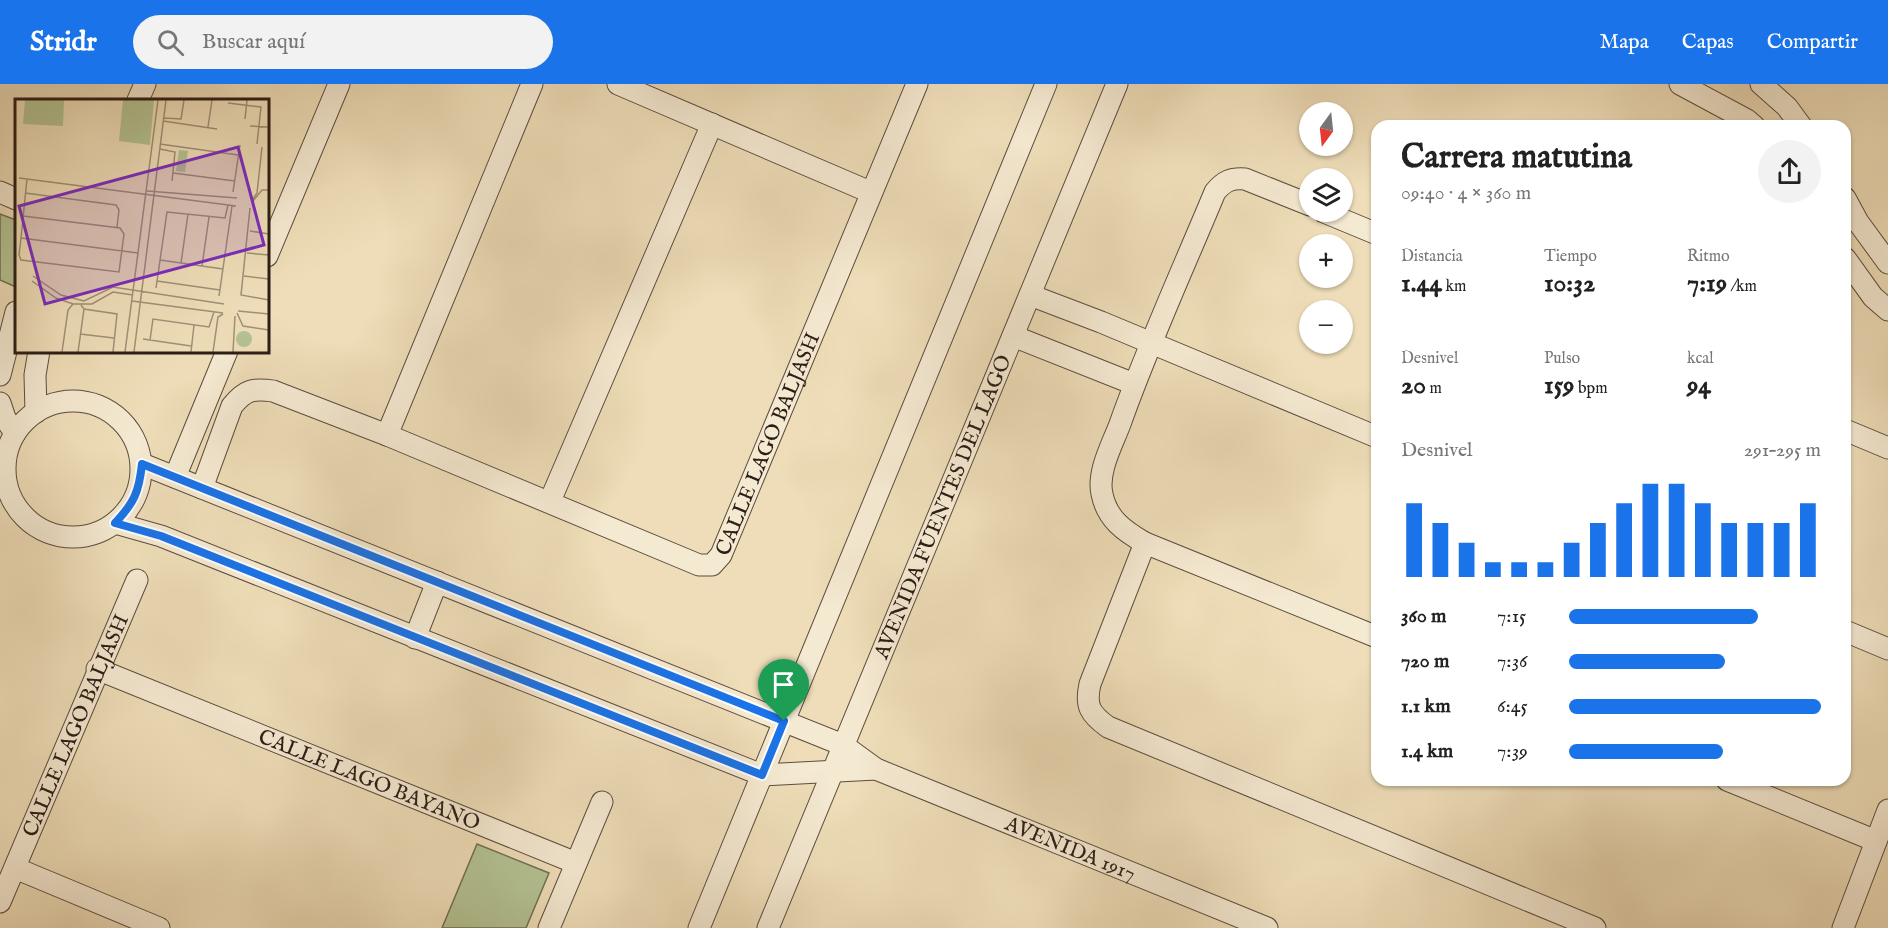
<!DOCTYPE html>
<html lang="es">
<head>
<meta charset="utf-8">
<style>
	:root { --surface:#fff; --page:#f2f2f2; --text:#222; --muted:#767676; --accent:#1a73e8 }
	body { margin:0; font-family:"IM FELL English",serif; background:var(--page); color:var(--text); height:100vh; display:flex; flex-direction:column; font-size:22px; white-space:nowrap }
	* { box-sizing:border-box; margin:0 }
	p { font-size:20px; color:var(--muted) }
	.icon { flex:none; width:33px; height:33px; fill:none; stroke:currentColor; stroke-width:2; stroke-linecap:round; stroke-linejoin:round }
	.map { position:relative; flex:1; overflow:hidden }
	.side { position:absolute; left:1371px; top:36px; width:480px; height:666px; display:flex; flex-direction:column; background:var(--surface); border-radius:18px; box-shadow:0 2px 4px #0004 }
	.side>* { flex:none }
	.needle { width:39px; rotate:195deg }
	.tools { position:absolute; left:1299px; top:18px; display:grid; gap:12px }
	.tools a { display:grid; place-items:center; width:54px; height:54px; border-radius:50%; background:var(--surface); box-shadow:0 2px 4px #0004; font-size:30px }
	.pin { position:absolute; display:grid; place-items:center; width:51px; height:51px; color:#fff; margin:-62px -26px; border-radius:50% 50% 50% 0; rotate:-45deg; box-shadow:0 0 6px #0007 }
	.pin .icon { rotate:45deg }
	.round { display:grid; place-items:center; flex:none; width:63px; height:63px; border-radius:32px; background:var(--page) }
	.overview { display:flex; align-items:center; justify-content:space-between; height:102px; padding:0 30px }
	h1 { font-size:33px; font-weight:800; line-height:45px }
	.stats { display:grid; grid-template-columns:repeat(3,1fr); gap:9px; height:102px; padding:6px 30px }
	.stats div { display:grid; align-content:center }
	.stats b { font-size:26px; font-weight:800 }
	.stats small { font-size:16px; font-weight:400 }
	.stats p { font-size:16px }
	.chart { height:168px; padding:12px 30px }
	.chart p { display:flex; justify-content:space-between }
	.chart svg { width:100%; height:108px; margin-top:6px; stroke:var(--accent); stroke-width:6 }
	ul { padding:0 30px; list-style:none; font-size:20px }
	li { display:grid; grid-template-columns:96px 72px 1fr; align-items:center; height:45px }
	li i { height:15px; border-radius:8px; background:var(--accent) }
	header { display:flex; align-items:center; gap:36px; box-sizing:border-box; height:84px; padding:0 30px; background:var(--accent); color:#fff }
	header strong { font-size:28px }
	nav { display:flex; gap:33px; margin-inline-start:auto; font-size:21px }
	.search { width:420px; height:54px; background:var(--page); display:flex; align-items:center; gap:15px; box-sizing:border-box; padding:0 21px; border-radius:33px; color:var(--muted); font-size:22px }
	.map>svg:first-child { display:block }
	.green { fill:#b4c293; stroke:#707054; stroke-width:1.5 }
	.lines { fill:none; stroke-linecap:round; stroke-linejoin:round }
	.street-casing { stroke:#5c4d3e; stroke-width:23 }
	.street { stroke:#f4e9d1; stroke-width:21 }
	.route-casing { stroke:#fff; stroke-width:12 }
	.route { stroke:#1a73e8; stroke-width:8 }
	.labels { text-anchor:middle; stroke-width:5; stroke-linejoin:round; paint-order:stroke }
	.street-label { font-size:21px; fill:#2c1d16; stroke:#f4e9d1 }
	.inset-road { fill:none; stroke:#a09077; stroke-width:1.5 }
	.view { fill:#7b2cbf; fill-opacity:0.15; stroke:#7b2cbf; stroke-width:3 }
	.inset-edge { fill:none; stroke:#2c1d16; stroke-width:3 }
</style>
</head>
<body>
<header>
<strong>Stridr</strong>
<div class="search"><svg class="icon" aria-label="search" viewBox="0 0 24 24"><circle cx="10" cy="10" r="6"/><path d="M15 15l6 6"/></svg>Buscar aquí</div>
<nav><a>Mapa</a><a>Capas</a><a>Compartir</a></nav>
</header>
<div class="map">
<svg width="1888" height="844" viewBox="0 0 1888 844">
	<rect width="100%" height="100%" fill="#eeddb8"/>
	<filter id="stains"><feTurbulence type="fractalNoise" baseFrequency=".00333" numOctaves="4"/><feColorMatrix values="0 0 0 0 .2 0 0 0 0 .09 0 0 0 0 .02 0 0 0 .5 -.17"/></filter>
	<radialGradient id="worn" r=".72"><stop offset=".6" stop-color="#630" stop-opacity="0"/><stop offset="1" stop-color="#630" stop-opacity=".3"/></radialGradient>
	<!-- green -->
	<g class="green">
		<polygon points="0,130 16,136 16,203 0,196"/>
		<polygon points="477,760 549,789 526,844 442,844"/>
	</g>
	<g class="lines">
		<defs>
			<g id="street">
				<polyline points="618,0 870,108"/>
				<polyline points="1680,0 1747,36 1754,42"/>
				<polyline points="1761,0 1787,23 1801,42"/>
				<polyline points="138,16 145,0"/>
				<polyline points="0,108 16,115"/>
				<polyline points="1845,114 1858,138 1888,179"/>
				<path d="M1310 121 1245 95C1231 94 1224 97 1215 108 1183 185 1148 261 1120 340 1112 361 1097 388 1102 410 1107 435 1124 447 1145 459L1377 553"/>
				<polyline points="1324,128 1377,150"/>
				<polyline points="267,172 339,0"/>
				<polyline points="1845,174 1873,213 1888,226"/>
				<polyline points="1030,211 1101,238 1377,353"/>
				<polyline points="1013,252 1134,300"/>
				<polyline points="0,291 16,228"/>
				<circle cx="73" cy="385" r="68"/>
				<polyline points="0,319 5,334 15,349"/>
				<polyline points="36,328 35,291 39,267"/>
				<polyline points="1845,346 1888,364"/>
				<polyline points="387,351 532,0"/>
				<path id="s1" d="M142 380 843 661 876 685 1267 844"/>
				<polyline points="175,393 227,267"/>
				<path id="s2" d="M202 404 232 322C245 306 253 304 273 307L387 351 699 481H712L721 471 917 0"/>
				<polyline points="550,417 712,40"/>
				<polyline points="115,439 161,452 762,691 876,685"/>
				<path d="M1145 459 1090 600C1085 622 1090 630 1108 643L1595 844"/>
				<polyline points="1845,547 1888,565"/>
				<polyline points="415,554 437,498"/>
				<path id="s3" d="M97 585 576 779"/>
				<polyline points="1727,696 1876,757"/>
				<polyline points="15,784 159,844"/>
				<path id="s4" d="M0 818 137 496"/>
				<polyline points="549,844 602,718"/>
				<polyline points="699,844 1046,0"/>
				<path id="s5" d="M768 844 1117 0"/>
				<polyline points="1843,844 1888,726"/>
			</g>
		</defs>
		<!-- street casing -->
		<use href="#street" class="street-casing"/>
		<!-- street -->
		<use href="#street" class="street"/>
	</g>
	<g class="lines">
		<defs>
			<path id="route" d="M142 380 784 637 762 691 161 452 115 439C134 419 139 408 142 380Z"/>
		</defs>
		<!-- route casing -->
		<use href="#route" class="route-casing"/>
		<!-- route -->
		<use href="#route" class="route"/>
	</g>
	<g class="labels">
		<!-- street labels -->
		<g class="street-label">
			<text dy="7" stroke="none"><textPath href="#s2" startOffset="741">CALLE LAGO BALJASH</textPath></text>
			<text dy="7" stroke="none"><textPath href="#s5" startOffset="456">AVENIDA FUENTES DEL LAGO</textPath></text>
			<text dy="7" stroke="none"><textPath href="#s4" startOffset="192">CALLE LAGO BALJASH</textPath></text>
			<text dy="7" stroke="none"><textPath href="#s3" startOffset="294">CALLE LAGO BAYANO</textPath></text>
			<text dy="7" stroke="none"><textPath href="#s1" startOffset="1006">AVENIDA 1917</textPath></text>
		</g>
	</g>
	<!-- overview -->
	<g transform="translate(15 15)">
		<rect width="254" height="254" fill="#eeddb8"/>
		<path d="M10 1H49L48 27 8 25ZM108 1H139L135 46 104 42ZM164 51 173 52 170 73 161 72ZM221 240a8 8 0 1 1 16 0a8 8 0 1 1-16 0Z" fill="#b4c293"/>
		<path class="inset-road" d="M213 4 246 8 242 45M149 19 166 20 169 1M230 20 232 1M148 22 202 30M235 27 254 28M193 28 197 1M145 45 223 56M145 50 160 53 157 82M158 74 220 82M4 79 221 107M132 92 222 99M218 93 225 46M10 94 101 106 104 111 102 128M237 101 242 94 247 48M238 102 247 91H254M235 109 226 196 254 201M8 117 105 129 109 135 104 173 6 161 4 156 6 139 12 80M235 132 254 135M6 139 123 154M232 154 254 156M145 161 208 170M166 164 173 115M187 167 194 118M18 177 46 196 69 202 98 188 209 205M229 177 254 180M17 182 41 199 58 205H77L98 193 118 196M142 182 205 191M141 189 152 113 210 119 213 106M204 197 217 107M117 202 208 214M66 206 69 210 102 215 98 253M223 212 254 215M222 214 228 227 254 231M65 235 99 239M128 240 176 247M135 241 138 220 194 228 199 213M47 253 53 211 58 205M63 253 69 210M110 253 143 1M119 253 151 1M176 253 179 226M198 253 203 218 208 215M218 253 220 217"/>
		<path class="view" d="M223 48 249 146 30 205 4 107Z"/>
		<rect width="254" height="254" class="inset-edge"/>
	</g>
	<rect width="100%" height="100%" filter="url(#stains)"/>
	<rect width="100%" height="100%" fill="url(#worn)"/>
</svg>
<div class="tools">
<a><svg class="needle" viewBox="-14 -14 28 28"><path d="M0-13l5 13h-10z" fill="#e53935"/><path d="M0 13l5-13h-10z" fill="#767676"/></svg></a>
<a><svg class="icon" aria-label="layers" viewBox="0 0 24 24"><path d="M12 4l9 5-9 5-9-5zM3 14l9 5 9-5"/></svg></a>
<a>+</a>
<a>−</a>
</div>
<div class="pin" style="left:784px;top:637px;background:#1e9e55"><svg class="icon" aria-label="arrive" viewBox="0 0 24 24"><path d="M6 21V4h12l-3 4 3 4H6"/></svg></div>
<section class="side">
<div class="overview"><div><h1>Carrera matutina</h1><p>09:40 · 4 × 360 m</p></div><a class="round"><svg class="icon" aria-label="share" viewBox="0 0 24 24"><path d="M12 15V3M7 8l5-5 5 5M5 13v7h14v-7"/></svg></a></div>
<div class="stats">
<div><p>Distancia</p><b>1.44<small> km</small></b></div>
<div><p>Tiempo</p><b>10:32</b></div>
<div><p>Ritmo</p><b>7:19<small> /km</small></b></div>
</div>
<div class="stats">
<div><p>Desnivel</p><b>20<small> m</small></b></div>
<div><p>Pulso</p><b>159<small> bpm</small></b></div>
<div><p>kcal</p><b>94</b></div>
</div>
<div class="chart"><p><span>Desnivel</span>291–295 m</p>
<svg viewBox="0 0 160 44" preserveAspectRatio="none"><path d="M5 44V14M15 44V22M25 44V30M35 44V38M45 44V38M55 44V38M65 44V30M75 44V22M85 44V14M95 44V6M105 44V6M115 44V14M125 44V22M135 44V22M145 44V22M155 44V14"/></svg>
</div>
<ul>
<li><b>360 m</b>7:15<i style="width:75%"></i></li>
<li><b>720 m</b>7:36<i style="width:62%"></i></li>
<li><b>1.1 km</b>6:45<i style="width:100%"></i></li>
<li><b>1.4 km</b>7:39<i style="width:61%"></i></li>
</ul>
</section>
</div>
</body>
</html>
